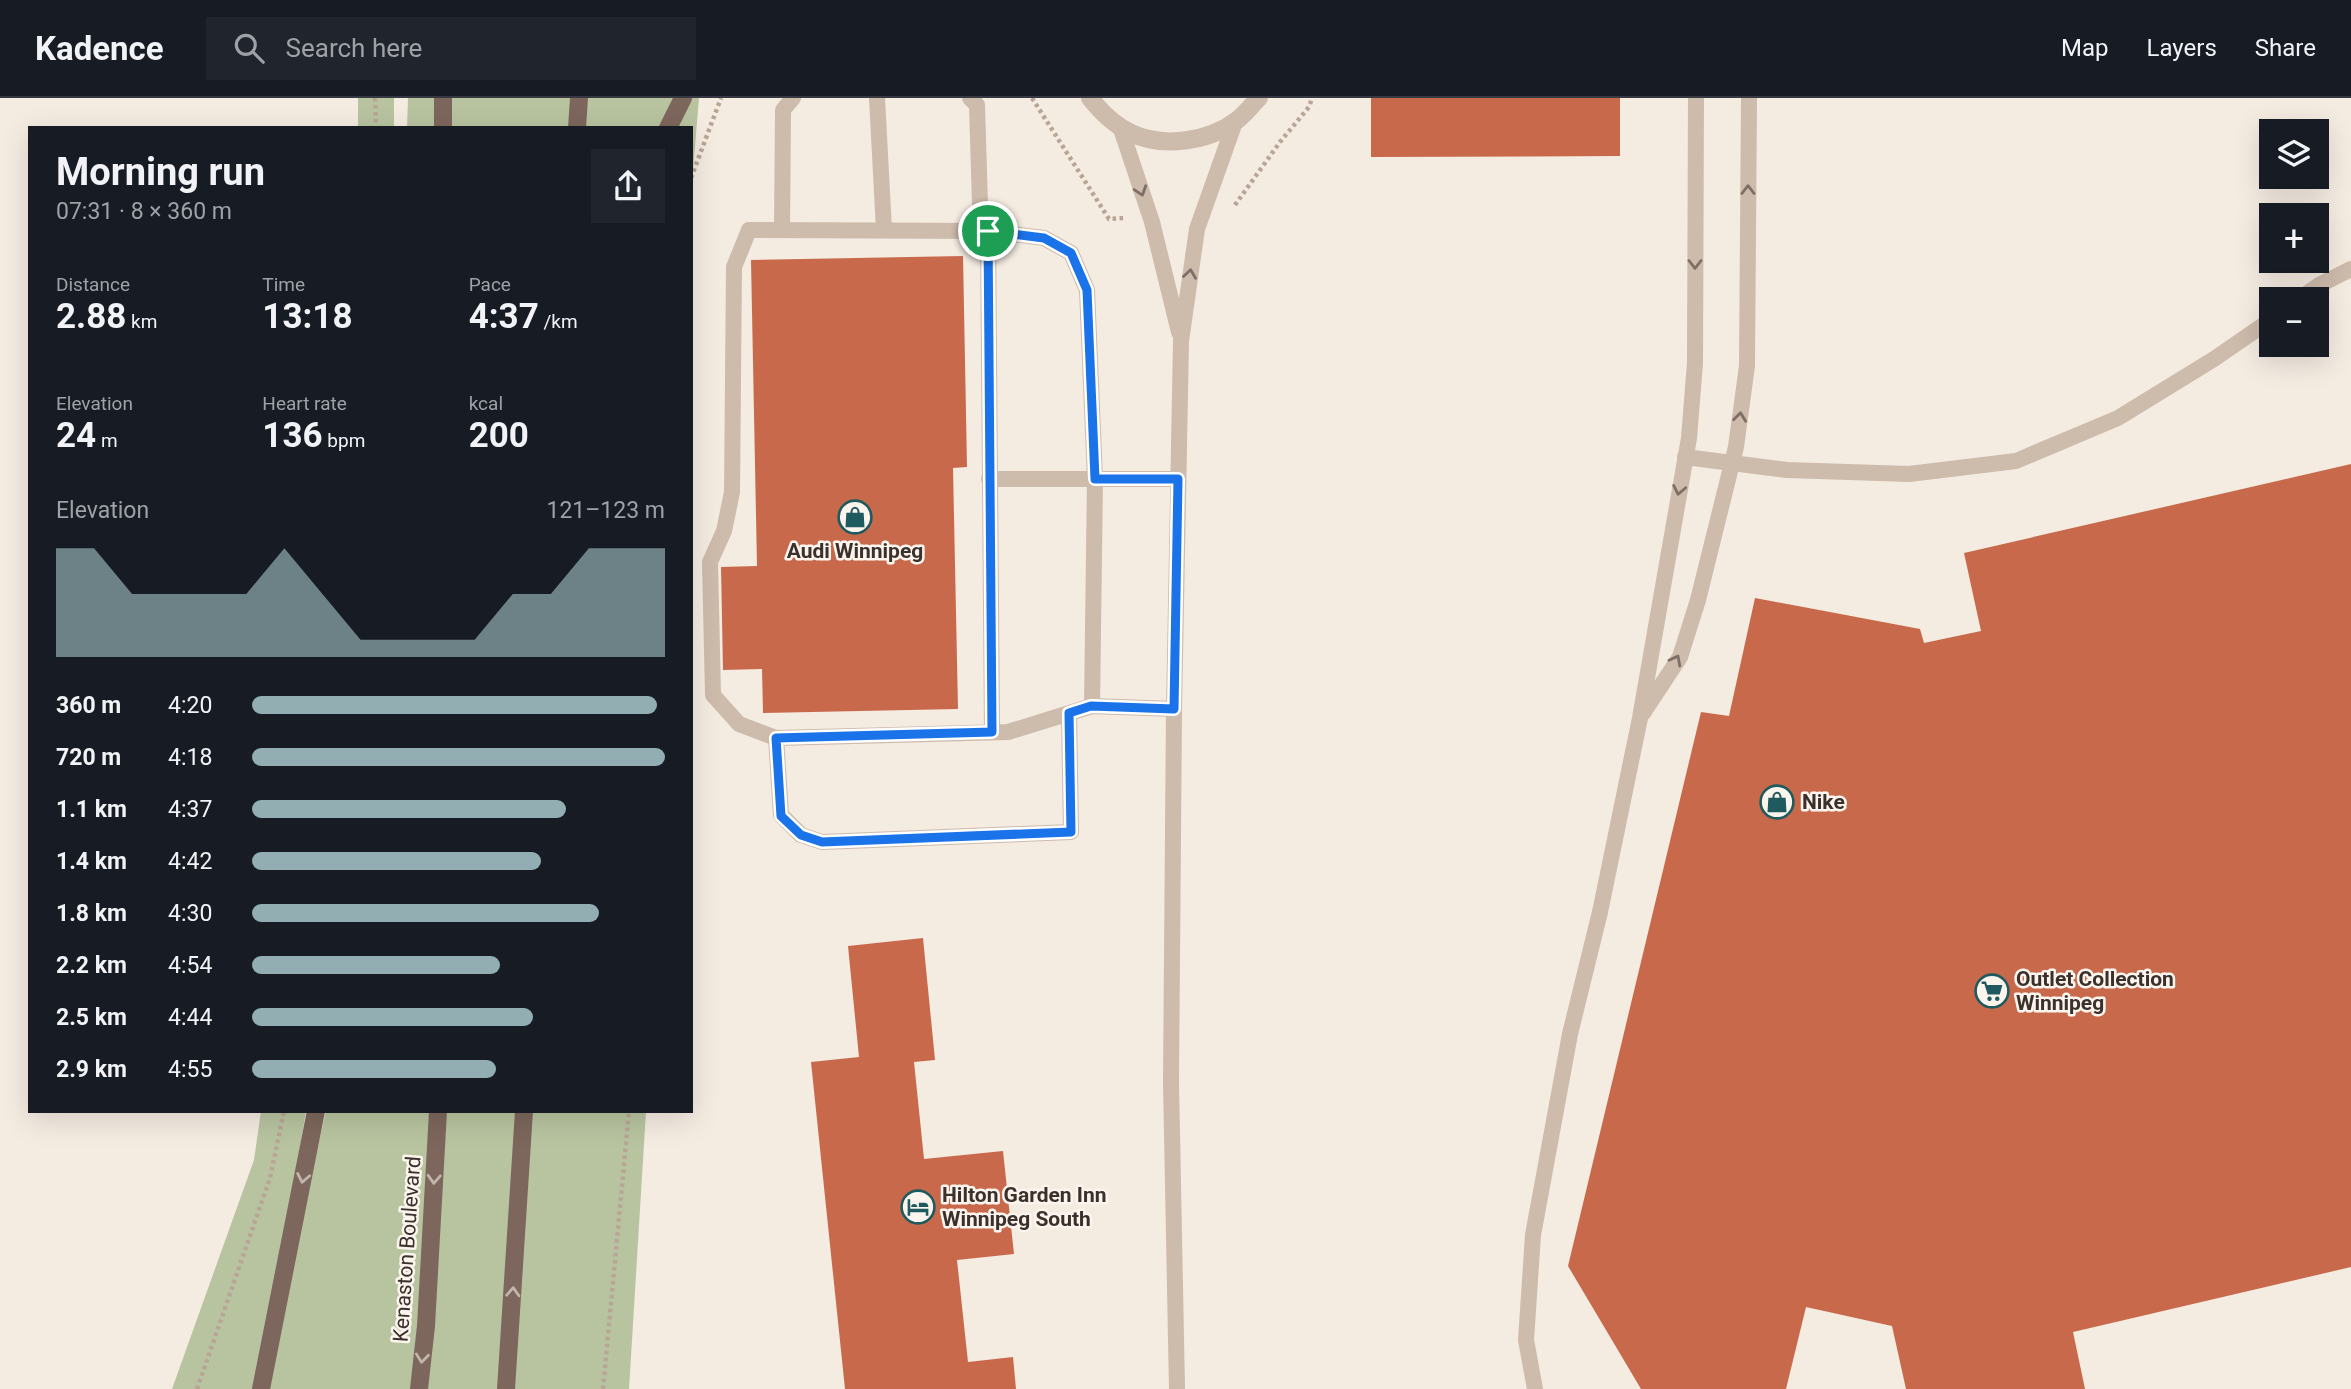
<!DOCTYPE html>
<html lang="en">
<head>
<meta charset="utf-8">
<style>
	:root { --surface:#171b24; --page:#20242c; --text:#f1f3f6; --muted:#9ea1a6; --line:#363941; --accent:#92aeb2 }
	body { margin:0; font-family:Roboto,sans-serif; background:var(--page); color:var(--text); height:100vh; display:flex; flex-direction:column; font-size:26px; white-space:nowrap }
	* { box-sizing:border-box; margin:0 }
	p { font-size:23px; color:var(--muted) }
	.icon { flex:none; width:38px; height:38px; fill:none; stroke:currentColor; stroke-width:2; stroke-linecap:round; stroke-linejoin:round }
	.map { position:relative; flex:1; overflow:hidden }
	.drawer { position:absolute; left:28px; top:28px; width:665px; height:987px; display:flex; flex-direction:column; background:var(--surface); border-radius:0px; box-shadow:0 7px 28px #0002 }
	.drawer>* { flex:none }
	.tools { position:absolute; left:2259px; top:21px; display:grid; gap:14px }
	.tools a { display:grid; place-items:center; width:70px; height:70px; border-radius:0px; background:var(--surface); box-shadow:0 7px 28px #0002; font-size:35px }
	.pin { position:absolute; display:grid; place-items:center; width:60px; height:60px; color:#fff; margin:-30px; border:4px solid #fff; border-radius:50%; box-shadow:0 2px 7px #0007 }
	.round { display:grid; place-items:center; flex:none; width:74px; height:74px; border-radius:0px; background:var(--page) }
	.summary { display:flex; align-items:center; justify-content:space-between; height:119px; padding:0 28px }
	h1 { font-size:38px; font-weight:700; line-height:52px }
	.figures { display:grid; grid-template-columns:repeat(3,1fr); gap:10px; height:119px; padding:7px 28px }
	.figures div { display:grid; align-content:center }
	.figures b { font-size:35px; font-weight:700 }
	.figures small { font-size:19px; font-weight:400 }
	.figures p { font-size:19px }
	.chart { height:196px; padding:14px 28px }
	.chart p { display:flex; justify-content:space-between }
	.chart svg { width:100%; height:126px; margin-top:7px; fill:var(--accent); opacity:.7 }
	ul { padding:0 28px; list-style:none; font-size:23px }
	li { display:grid; grid-template-columns:112px 84px 1fr; align-items:center; height:52px }
	li i { height:18px; border-radius:9px; background:var(--accent) }
	header { display:flex; align-items:center; gap:42px; box-sizing:border-box; height:98px; padding:0 35px; background:var(--surface); border-bottom:2px solid var(--line) }
	header strong { font-size:33px }
	nav { display:flex; gap:38px; margin-inline-start:auto; font-size:24px }
	.search { width:490px; height:63px; background:var(--page); display:flex; align-items:center; gap:18px; box-sizing:border-box; padding:0 24px; border-radius:0px; color:var(--muted); font-size:26px }
	.map>svg:first-child { display:block }
	.green { fill:#b8c4a0 }
	.building { fill:#c8694b }
	.lines { fill:none; stroke-linecap:round; stroke-linejoin:round }
	.path { stroke:#b9a596; stroke-width:4.5; stroke-dasharray:3.5 3.5; stroke-linecap:butt }
	.service { stroke:#cdbbac; stroke-width:16 }
	.minor { stroke:#cdbbac; stroke-width:18 }
	.primary { stroke:#7d675c; stroke-width:18 }
	.oneway { stroke:#7d6f65 }
	.oneway2 { stroke:#c2b5ac }
	.route-casing { stroke:#fff; stroke-width:14 }
	.route { stroke:#1a73e8; stroke-width:9 }
	.labels { text-anchor:middle; stroke-width:5; stroke-linejoin:round; paint-order:stroke }
	.poi-label { font-size:21px; font-weight:bold; fill:#3b302b; stroke:#fbf5ee; text-anchor:start }
	.street-label { font-size:21px; fill:#3b302b; stroke:#fbf5ee }
</style>
</head>
<body>
<header>
<strong>Kadence</strong>
<div class="search"><svg class="icon" aria-label="search" viewBox="0 0 24 24"><circle cx="10" cy="10" r="6"/><path d="M15 15l6 6"/></svg>Search here</div>
<nav><a>Map</a><a>Layers</a><a>Share</a></nav>
</header>
<div class="map">
<svg width="2351" height="1291" viewBox="0 0 2351 1291">
	<rect width="100%" height="100%" fill="#f4ebe1"/>
	<!-- green -->
	<g class="green">
		<rect x="358" y="0" width="36" height="30"/>
		<polygon points="408,0 699,0 691,96 691,30 407,30"/>
		<polygon points="261,1013 306,1013 260,1291 172,1291 254,1062"/>
		<polygon points="326,1013 646,1013 629,1291 262,1291"/>
	</g>
	<!-- building -->
	<g class="building">
		<polygon points="1371,0 1620,0 1620,58 1371,59"/>
		<polygon points="963,158 967,369 953,370 958,611 763,615 762,571 723,572 721,469 757,468 751,162"/>
		<polygon points="2351,366 2351,1169 2073,1234 2085,1291 1906,1291 1892,1228 1806,1209 1786,1291 1641,1291 1568,1168 1701,614 1729,618 1755,500 1920,531 1924,545 1981,533 1964,455"/>
		<polygon points="923,840 935,962 914,964 924,1061 1003,1053 1014,1156 957,1162 968,1264 1013,1259 1016,1291 845,1291 811,964 859,959 848,848"/>
	</g>
	<g class="lines">
		<!-- path -->
		<g class="path">
			<polyline points="375,0 376,30"/>
			<polyline points="1032,0 1109,121 1125,120"/>
			<polyline points="691,80 721,0"/>
			<polyline points="1235,107 1280,44 1309,9 1312,0"/>
			<polyline points="197,1291 270,1080 284,1013"/>
			<polyline points="603,1291 629,1013"/>
		</g>
		<!-- service -->
		<g class="service">
			<polyline points="877,0 884,132"/>
			<polyline points="970,0 977,7 980,107 988,133 1044,140 1071,155 1087,192 1095,381 1092,608"/>
			<polyline points="1120,28 1152,124 1179,234"/>
			<polyline points="782,132 783,12 793,0"/>
			<polyline points="2299,201 2319,187 2351,171"/>
			<polyline points="1685,359 1787,372 1909,376 2016,363 2118,320 2214,261 2272,221"/>
			<polyline points="989,381 1178,381"/>
			<polyline points="1643,615 1680,559 1698,502 1736,349 1747,268 1749,0"/>
			<polyline points="1069,616 1071,734 822,744 801,737 781,717 776,640 1008,634 1092,608 1174,611"/>
			<polyline points="776,640 739,626 713,597 710,464 724,433 732,394 734,169 749,132 988,133 992,634"/>
			<polyline points="1177,1291 1171,984 1174,611 1181,243 1197,131 1235,24"/>
			<polyline points="1535,1291 1526,1242 1533,1137 1570,936 1600,814 1640,620 1689,340 1695,265 1696,0"/>
		</g>
		<!-- minor -->
		<path class="minor" d="M1090 0C1101 14 1114 27 1131 35 1162 50 1208 44 1236 23 1244 17 1251 8 1259 0"/>
		<!-- primary -->
		<g class="primary">
			<polyline points="443,0 443,30"/>
			<polyline points="577,30 579,0"/>
			<polyline points="668,30 683,0"/>
			<polyline points="261,1291 316,1013"/>
			<polyline points="419,1291 426,1228 438,1013"/>
			<polyline points="506,1291 524,1013"/>
		</g>
	</g>
	<!-- one-way arrows -->
	<defs><path id="oneway-chevron" d="M-2-3.5L2.5 0L-2 3.5" fill="none" stroke-width="1.6" stroke-linecap="round" stroke-linejoin="round" transform="scale(1.75)"/></defs>
	<g class="oneway">
		<use href="#oneway-chevron" transform="translate(1748 92) rotate(-90)"/>
		<use href="#oneway-chevron" transform="translate(1141 93) rotate(72)"/>
		<use href="#oneway-chevron" transform="translate(1695 166) rotate(90)"/>
		<use href="#oneway-chevron" transform="translate(1190 176) rotate(-82)"/>
		<use href="#oneway-chevron" transform="translate(1740 319) rotate(-83)"/>
		<use href="#oneway-chevron" transform="translate(1679 392) rotate(101)"/>
		<use href="#oneway-chevron" transform="translate(1676 562) rotate(-62)"/>
	</g>
	<g class="oneway2">
		<use href="#oneway-chevron" transform="translate(303 1080) rotate(101)"/>
		<use href="#oneway-chevron" transform="translate(434 1081) rotate(93)"/>
		<use href="#oneway-chevron" transform="translate(513 1194) rotate(-87)"/>
		<use href="#oneway-chevron" transform="translate(422 1260) rotate(96)"/>
	</g>
	<g class="lines">
		<defs>
			<polygon id="route" points="988,133 1044,140 1071,155 1087,192 1095,381 1178,381 1174,611 1091,608 1069,615 1071,734 822,744 801,737 781,718 776,640 992,634"/>
		</defs>
		<!-- route casing -->
		<use href="#route" class="route-casing"/>
		<!-- route -->
		<use href="#route" class="route"/>
	</g>
	<!-- icons -->
	<defs>
		<symbol id="shop-ring" viewBox="-11 -11 22 22"><circle r="9.5" fill="#fbf5ee" stroke="#1f5a5e" stroke-width="1.5"/><path d="M-5-2.5h2.3a2.7 3.5 0 0 1 5.4 0H5L5.5 6h-11ZM-1.5-2.5h3a1.5 2.3 0 0 0-3 0Z" fill="#1f5a5e"/></symbol>
		<symbol id="supermarket-ring" viewBox="-11 -11 22 22"><circle r="9.5" fill="#fbf5ee" stroke="#1f5a5e" stroke-width="1.5"/><path d="M-6-5.5h2.5l.6 2H6L4.5 2H-2.5L-4.4-4H-6ZM-1.5 3.2a1.3 1.3 0 1 0 .1 0ZM3 3.2a1.3 1.3 0 1 0 .1 0Z" fill="#1f5a5e"/></symbol>
		<symbol id="hotel-ring" viewBox="-11 -11 22 22"><circle r="9.5" fill="#fbf5ee" stroke="#1f5a5e" stroke-width="1.5"/><path d="M-6-4.5h1.5V1H6V5H4.5V3h-9V5H-6ZM-4 0a1.8 1.8 0 1 1 3.6 0ZM.5 0V-2.5h3Q6-2.5 6 0Z" fill="#1f5a5e"/></symbol>
	</defs>
	<g fill-rule="evenodd">
		<use href="#shop-ring" x="836" y="400" width="38" height="38"/>
		<use href="#shop-ring" x="1758" y="685" width="38" height="38"/>
		<use href="#supermarket-ring" x="1973" y="874" width="38" height="38"/>
		<use href="#hotel-ring" x="899" y="1090" width="38" height="38"/>
	</g>
	<g class="labels">
		<!-- poi labels -->
		<g class="poi-label">
			<text x="855" y="460" text-anchor="middle">Audi Winnipeg</text>
			<text x="1802" y="711">Nike</text>
			<text x="2016" y="888">Outlet Collection<tspan x="2016" dy="24">Winnipeg</tspan></text>
			<text x="942" y="1104">Hilton Garden Inn<tspan x="942" dy="24">Winnipeg South</tspan></text>
		</g>
		<!-- street labels -->
		<g class="street-label">
			<text transform="translate(407 1151) rotate(-86)" y="7">Kenaston Boulevard</text>
		</g>
	</g>
</svg>
<div class="tools">
<a><svg class="icon" aria-label="layers" viewBox="0 0 24 24"><path d="M12 4l9 5-9 5-9-5zM3 14l9 5 9-5"/></svg></a>
<a>+</a>
<a>−</a>
</div>
<div class="pin" style="left:988px;top:133px;background:#1e9e55"><svg class="icon" aria-label="arrive" viewBox="0 0 24 24"><path d="M6 21V4h12l-3 4 3 4H6"/></svg></div>
<section class="drawer">
<div class="summary"><div><h1>Morning run</h1><p>07:31 · 8 × 360 m</p></div><a class="round"><svg class="icon" aria-label="share" viewBox="0 0 24 24"><path d="M12 15V3M7 8l5-5 5 5M5 13v7h14v-7"/></svg></a></div>
<div class="figures">
<div><p>Distance</p><b>2.88<small> km</small></b></div>
<div><p>Time</p><b>13:18</b></div>
<div><p>Pace</p><b>4:37<small> /km</small></b></div>
</div>
<div class="figures">
<div><p>Elevation</p><b>24<small> m</small></b></div>
<div><p>Heart rate</p><b>136<small> bpm</small></b></div>
<div><p>kcal</p><b>200</b></div>
</div>
<div class="chart"><p><span>Elevation</span>121–123 m</p>
<svg viewBox="0 0 160 44" preserveAspectRatio="none"><path d="M0 44V6L10 6L20 22L30 22L40 22L50 22L60 6L70 22L80 38L90 38L100 38L110 38L120 22L130 22L140 6L150 6L160 6V44z"/></svg>
</div>
<ul>
<li><b>360 m</b>4:20<i style="width:98%"></i></li>
<li><b>720 m</b>4:18<i style="width:100%"></i></li>
<li><b>1.1 km</b>4:37<i style="width:76%"></i></li>
<li><b>1.4 km</b>4:42<i style="width:70%"></i></li>
<li><b>1.8 km</b>4:30<i style="width:84%"></i></li>
<li><b>2.2 km</b>4:54<i style="width:60%"></i></li>
<li><b>2.5 km</b>4:44<i style="width:68%"></i></li>
<li><b>2.9 km</b>4:55<i style="width:59%"></i></li>
</ul>
</section>
</div>
</body>
</html>
